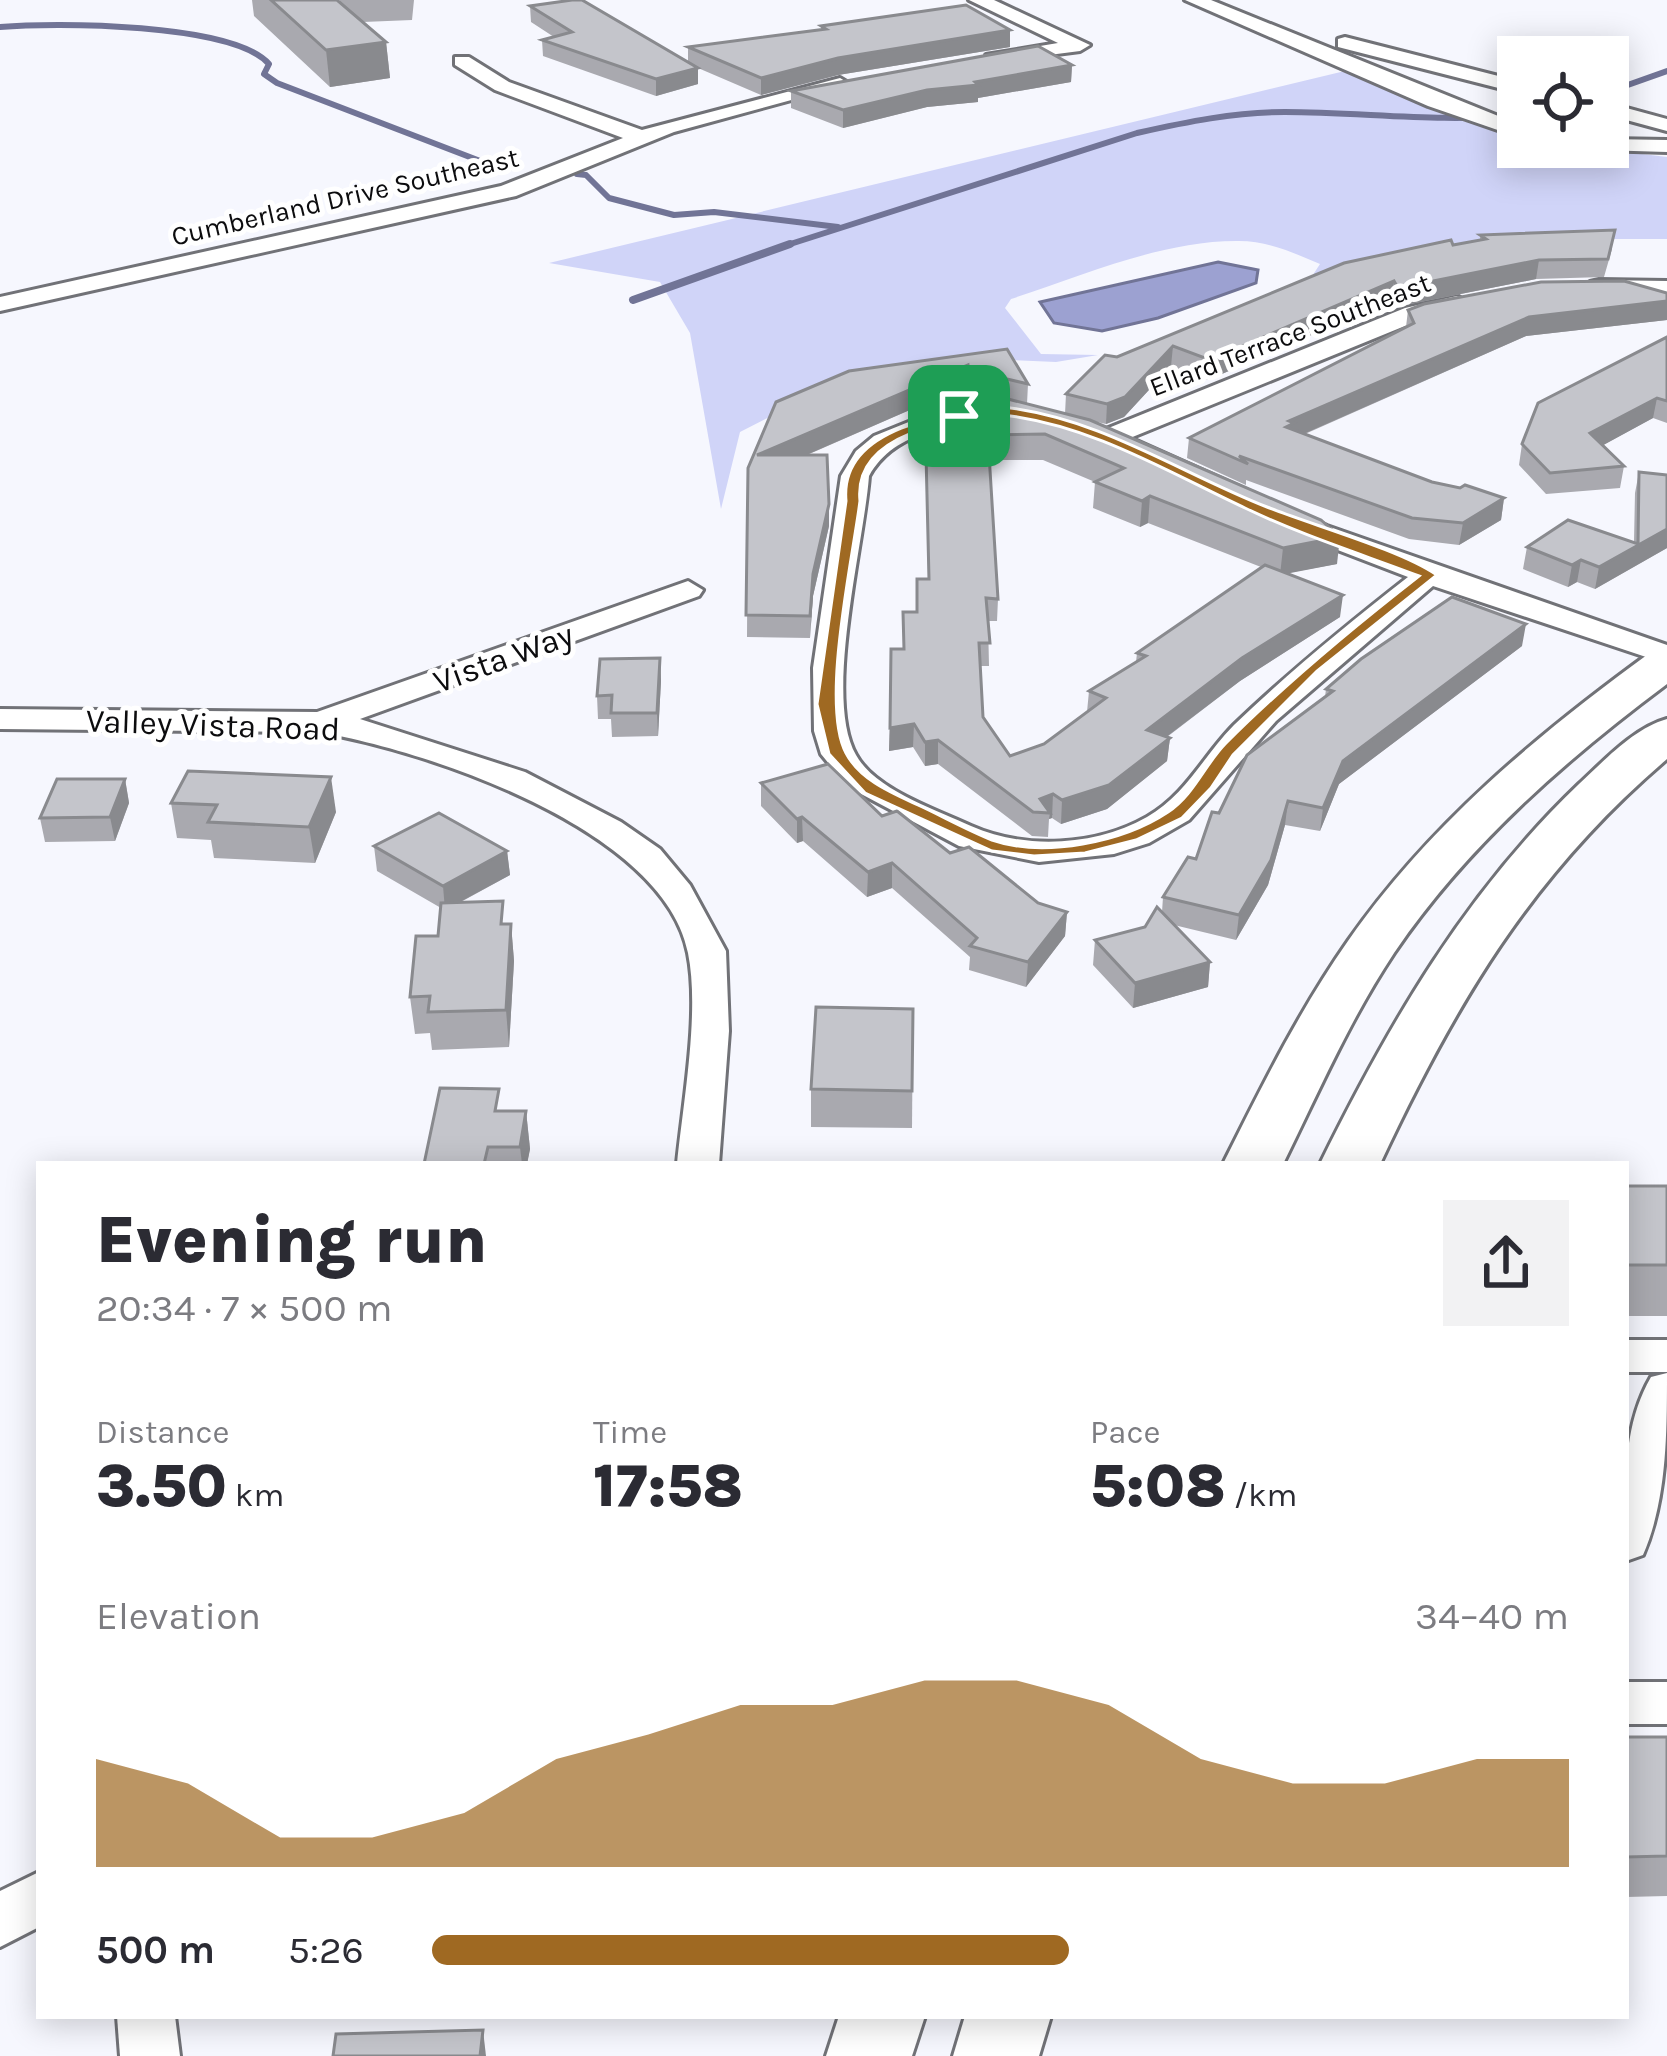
<!DOCTYPE html>
<html lang="en">
<head>
<meta charset="utf-8">
<style>
	:root { --surface:#fff; --page:#f2f2f3; --text:#2b2b33; --muted:#7c7c81; --accent:#9f6922 }
	body { margin:0; font-family:Karla,sans-serif; background:var(--page); color:var(--text); height:100vh; display:flex; flex-direction:column; font-size:45px; white-space:nowrap }
	* { box-sizing:border-box; margin:0 }
	p { font-size:39px; color:var(--muted) }
	.icon { flex:none; width:66px; height:66px; fill:none; stroke:currentColor; stroke-width:2; stroke-linecap:round; stroke-linejoin:round }
	.map { position:relative; flex:1; overflow:hidden }
	.panel { position:absolute; left:36px; top:1161px; width:1593px; height:858px; display:flex; flex-direction:column; background:var(--surface); border-radius:0px; box-shadow:0 6px 30px #0003 }
	.panel>* { flex:none }
	.buttons { position:absolute; left:1497px; top:36px; display:grid; gap:24px }
	.buttons a { display:grid; place-items:center; width:132px; height:132px; border-radius:0px; background:var(--surface); box-shadow:0 6px 30px #0003; font-size:60px }
	.pin { position:absolute; display:grid; place-items:center; width:102px; height:102px; color:#fff; margin:-51px; border-radius:24px; box-shadow:0 6px 18px #0006 }
	.round { display:grid; place-items:center; flex:none; width:126px; height:126px; border-radius:0px; background:var(--page) }
	.summary { display:flex; align-items:center; justify-content:space-between; height:204px; padding:0 60px }
	h1 { font-size:66px; font-weight:800; line-height:90px }
	.figures { display:grid; grid-template-columns:repeat(3,1fr); gap:18px; height:204px; padding:12px 60px }
	.figures div { display:grid; align-content:center }
	.figures b { font-size:60px; font-weight:800 }
	.figures small { font-size:33px; font-weight:400 }
	.figures p { font-size:33px }
	.chart { height:336px; padding:24px 60px }
	.chart p { display:flex; justify-content:space-between }
	.chart svg { width:100%; height:216px; margin-top:12px; fill:var(--accent); opacity:.7 }
	ul { padding:0 60px; list-style:none; font-size:39px }
	li { display:grid; grid-template-columns:192px 144px 1fr; align-items:center; height:90px }
	li i { height:30px; border-radius:15px; background:var(--accent) }
	.map>svg:first-child { display:block }
	.green { fill:#d0d4f8 }
	.water { fill:#9ca1d1; stroke:#717496; stroke-width:3 }
	.lines { fill:none; stroke-linecap:round; stroke-linejoin:round }
	.stream-far1 { stroke:#717496; stroke-width:6 }
	.stream { stroke:#717496; stroke-width:8 }
	.street-casing { stroke:#717277; stroke-width:6 }
	.secondary-casing { stroke:#717277; stroke-width:6 }
	.street { fill:#fff; fill-rule:evenodd }
	.secondary { fill:#fff; fill-rule:evenodd }
	.wall { fill:#a9a9af; fill-rule:evenodd }
	.shaded-wall { fill:#898a8e }
	.building { fill:#c4c5cb; stroke:#898a8e; stroke-width:3 }
	.route { fill:#9f6922; stroke:#fff; stroke-width:3; fill-rule:evenodd }
	.labels { text-anchor:middle; stroke-width:10; stroke-linejoin:round; paint-order:stroke }
	.far-street-label { font-size:27px; fill:#0c0c0e; stroke:#fff }
	.street-label { font-size:33px; fill:#0c0c0e; stroke:#fff }
</style>
</head>
<body>
<div class="map">
<svg width="1667" height="2056" viewBox="0 0 1667 2056">
	<rect width="100%" height="100%" fill="#f6f7fe"/>
	<!-- green -->
	<path class="green" d="M1349 70 1518 133V147H1584L1667 157V239H1576L1307 284 1320 264C1294 253 1268 241 1239 241 1163 240 1082 276 1011 299L1005 308 1041 354 1098 355 1056 362 986 359 826 388 740 432 721 509 690 333 660 282 549 263Z"/>
	<!-- water -->
	<polygon class="water" points="1218,262 1258,270 1256,283 1158,318 1102,331 1054,323 1040,302"/>
	<g class="lines">
		<!-- stream-far1 -->
		<g class="stream-far1">
			<path d="M0 27C54 22 233 23 269 64L264 74 277 83 488 164 513 168"/>
			<polyline points="1608,92 1667,71"/>
			<polyline points="577,174 586,175 609,198 674,215 714,212 838,227"/>
			<path d="M781 247 1137 133C1186 122 1235 112 1285 112 1363 112 1440 123 1518 115"/>
		</g>
		<!-- stream -->
		<polyline class="stream" points="633,300 790,244"/>
		<defs>
			<g id="street">
				<polygon points="969,0 994,0 1090,45 1080,51 986,63 986,55 1058,43"/>
				<polygon points="1185,0 1211,0 1518,124 1518,137 1428,106"/>
				<polygon points="1345,37 1518,81 1518,93 1338,47 1338,39"/>
				<polygon points="455,57 469,57 509,82 642,130 840,78 850,84 674,132 516,196 0,311 0,297 501,186 623,138 495,90 455,65"/>
				<polygon points="1608,103 1667,119 1667,131 1608,115"/>
				<polygon points="1608,139 1667,140 1667,152 1600,150 1608,147"/>
				<polygon points="1599,280 1667,281 1667,295 1590,292 1590,282"/>
				<path d="M1457 296 1469 303 1466 308 1422 319 1130 438 1327 526 1667 645V664L1433 586 1276 721 1189 820 1149 843 1114 854 1039 862 959 846 848 787 821 754 814 731 813 668 841 476 856 451 874 436 921 417 1003 403 1106 429 1405 308ZM1003 419 1090 441 1262 521 1408 577C1348 624 1289 672 1234 725 1204 755 1186 795 1147 817 1096 846 1025 850 971 826 937 810 875 790 856 755 823 698 864 544 869 476 895 429 955 425 1003 419Z"/>
				<path d="M688 581 703 590 699 596 360 719 525 772 621 822 660 849 690 885 726 951 729 1031 719 1164H677C683 1103 700 1012 688 953 664 829 426 750 318 732L0 729V709L317 712Z"/>
				<rect x="1626" y="1340" width="41" height="32"/>
				<path d="M1667 1373C1667 1433 1667 1500 1643 1555L1626 1561C1626 1500 1619 1432 1651 1377Z"/>
				<rect x="1626" y="1682" width="41" height="42"/>
				<polygon points="39,1872 39,1927 0,1947 0,1891"/>
				<polygon points="117,2016 175,2016 180,2056 120,2056"/>
			</g>
			<g id="secondary">
				<path d="M1667 648V684C1565 760 1466 847 1394 953 1350 1019 1318 1093 1283 1164H1223C1261 1088 1299 1011 1348 941 1429 825 1537 735 1651 652Z"/>
				<path d="M1667 719V759C1531 875 1455 1004 1380 1164H1320C1389 1024 1465 893 1579 784 1604 761 1634 728 1667 719Z"/>
				<polygon points="839,2016 925,2016 912,2056 826,2056"/>
				<polygon points="965,2016 1051,2016 1039,2056 953,2056"/>
			</g>
		</defs>
		<!-- street casing -->
		<use href="#street" class="street-casing"/>
		<!-- secondary casing -->
		<use href="#secondary" class="secondary-casing"/>
		<!-- street -->
		<use href="#street" class="street"/>
		<!-- secondary -->
		<use href="#secondary" class="secondary"/>
	</g>
	<!-- wall -->
	<g class="wall">
		<polygon points="252,0 337,0 340,3 340,0 414,0 412,20 363,22 386,42 390,78 330,87 254,16"/>
		<polygon points="530,6 688,62 688,47 821,30 821,26 1010,30 1010,47 838,75 761,95 698,68 698,84 656,96 543,56 542,40 554,37 531,22"/>
		<polygon points="1072,65 1071,82 978,98 978,102 927,107 843,128 791,108 791,91"/>
		<path d="M1480 235 1612 249 1604 277 1536 279 1395 307 1392 300 1208 380 1171 366 1124 417 1106 424 1093 421 1337 564 1287 573 1340 617 1240 681 1167 737 1170 738 1167 761 1107 809 1061 824 1052 818 1049 819 1048 837 1032 836 938 764 925 766 913 747 889 751 891 649H903V612H917L928 579 926 475 978 454 973 427 974 403H970L967 385 807 455 829 526 813 596 810 638 747 637 748 468 1007 349 1028 384 1027 404 1065 414 1066 394 1117 357 1453 245 1480 240ZM989 460H1043L1095 482 1093 508 1140 527 1148 523 1261 567 1137 653 1136 662 1089 691 1087 712 1044 744 1010 756 983 717 980 666H989L988 621H997L998 599Z"/>
		<polygon points="1667,293 1667,320 1526,336 1305,434 1432,482 1504,498 1501,520 1459,545 1409,539 1246,480 1246,485 1187,458 1189,438 1406,327 1408,310"/>
		<polygon points="1667,337 1667,423 1653,418 1603,445 1624,466 1620,488 1546,494 1519,465 1522,444"/>
		<polygon points="1639,472 1667,475 1667,548 1595,589 1577,582 1568,587 1523,569 1527,547 1634,542 1635,493"/>
		<polygon points="1522,646 1339,784 1320,831 1285,825 1268,885 1236,940 1174,925 1210,962 1208,987 1133,1008 1093,965 1095,940 1145,927 1162,912 1163,897 1196,859 1219,813 1325,697 1326,689"/>
		<polygon points="660,658 661,681 658,736 612,737 611,719 598,719 597,696"/>
		<polygon points="125,779 129,803 115,841 45,842 40,818"/>
		<polygon points="761,783 882,816 1038,903 1067,912 1065,936 1026,987 969,970 970,957 892,888 867,897 803,841 797,843 761,806"/>
		<polygon points="171,803 336,812 315,863 214,858 211,840 177,838"/>
		<polygon points="374,846 507,851 510,875 459,903 505,924 511,924 514,961 509,1047 432,1050 430,1033 415,1034 410,997 438,936 441,908 377,871"/>
		<polygon points="913,1009 912,1128 811,1127 811,1089"/>
		<polygon points="501,1111 526,1111 530,1149 527,1164 424,1164"/>
		<rect x="1626" y="1186" width="41" height="130"/>
		<polygon points="1626,1737 1667,1737 1667,1896 1626,1897"/>
	</g>
	<!-- shaded-wall -->
	<g class="shaded-wall">
		<polygon points="1010,30 1010,47 838,75 761,95 761,78 838,58"/>
		<polygon points="386,42 390,78 330,87 326,50"/>
		<polygon points="1072,65 1071,82 978,98 978,102 927,107 843,128 843,110 927,90"/>
		<polygon points="698,68 698,84 656,96 656,79"/>
		<polygon points="1539,260 1536,279 1395,307 1398,288"/>
		<polygon points="1394,281 1392,300 1208,380 1210,360"/>
		<polygon points="1667,301 1667,320 1526,336 1292,439 1284,447 1289,421 1529,317"/>
		<polygon points="1173,346 1171,366 1124,417 1106,424 1107,404"/>
		<polygon points="968,365 967,385 758,476 757,455"/>
		<polygon points="1003,378 1002,399 970,403 970,383"/>
		<polygon points="1657,398 1653,418 1587,454 1590,433"/>
		<polygon points="1150,496 1148,523 1140,527 1142,501"/>
		<polygon points="1504,498 1501,520 1459,545 1463,523"/>
		<polygon points="829,504 829,526 813,596 810,638 813,574"/>
		<polygon points="1667,529 1667,548 1595,589 1599,567"/>
		<polygon points="1340,537 1337,564 1280,575 1283,548"/>
		<polygon points="1581,560 1577,582 1568,587 1572,565"/>
		<polygon points="1343,595 1340,617 1240,681 1145,753 1147,730 1242,658"/>
		<polygon points="1526,624 1522,646 1339,784 1320,831 1323,808 1343,761"/>
		<polygon points="660,658 661,681 658,736 657,713"/>
		<polygon points="914,724 913,747 889,751 890,728"/>
		<polygon points="1170,738 1167,761 1107,809 1061,824 1062,800"/>
		<polygon points="938,740 938,764 925,766 925,742"/>
		<polygon points="331,777 336,812 315,863 309,827"/>
		<polygon points="125,779 129,803 115,841 110,817"/>
		<polygon points="1053,794 1052,818 1049,819 1050,813 1040,799"/>
		<polygon points="1288,801 1285,825 1268,885 1236,940 1239,915"/>
		<polygon points="802,817 803,841 797,843 797,819"/>
		<polygon points="507,851 510,875 445,910 443,886"/>
		<polygon points="892,863 892,888 867,897 868,872"/>
		<polygon points="1067,912 1065,936 1026,987 1028,962"/>
		<polygon points="511,924 514,961 509,1047 506,1010"/>
		<polygon points="1210,962 1208,987 1133,1008 1135,983"/>
		<polygon points="526,1111 530,1149 527,1164 522,1164 520,1147"/>
		<polygon points="483,2030 486,2056 480,2056"/>
	</g>
	<!-- building -->
	<g class="building">
		<polygon points="271,0 337,0 386,42 326,50"/>
		<polygon points="572,0 582,0 698,68 656,79 542,40 572,32 530,6"/>
		<polygon points="966,5 1010,30 838,58 761,78 688,47 826,29 821,26"/>
		<polygon points="1038,46 1072,65 975,82 978,85 927,90 843,110 791,91"/>
		<polygon points="1615,230 1608,259 1539,260 1398,288 1394,281 1210,360 1173,346 1125,397 1107,404 1066,394 1105,355 1117,357 1344,263 1451,240 1453,245 1486,239 1480,235"/>
		<polygon points="1624,281 1667,293 1667,301 1529,317 1289,421 1294,423 1286,427 1432,482 1460,488 1465,485 1504,498 1463,523 1412,518 1239,456 1248,464 1189,438 1414,323 1408,310 1424,304 1541,282"/>
		<polygon points="1667,337 1667,401 1657,398 1590,433 1624,466 1550,473 1522,444 1538,403"/>
		<polygon points="1007,349 1028,384 1003,378 970,383 968,365 757,455 827,455 829,504 813,574 810,616 746,615 748,468 776,402 849,371"/>
		<polygon points="1004,398 1090,420 1321,520 1340,537 1283,548 1150,496 1142,501 1095,482 1124,468 1045,434 979,435 974,402"/>
		<polygon points="926,454 989,454 998,599 986,598 990,643 979,643 983,717 1010,756 1044,744 1106,698 1089,691 1146,656 1137,653 1265,565 1343,595 1242,658 1147,730 1170,738 1109,785 1062,800 1053,794 1040,799 1050,813 1033,812 938,740 925,742 914,724 890,728 891,649 904,649 903,612 917,612 917,579 929,579"/>
		<polygon points="1639,472 1667,475 1667,529 1599,567 1581,560 1572,565 1527,547 1568,520 1638,544"/>
		<polygon points="1452,597 1526,624 1343,761 1323,808 1288,801 1271,860 1239,915 1163,897 1188,857 1196,859 1212,812 1219,813 1247,755 1333,691 1326,689 1361,659"/>
		<polygon points="660,658 657,713 611,713 612,695 597,696 600,659"/>
		<polygon points="828,764 882,816 897,811 950,853 969,847 1038,903 1067,912 1028,962 970,946 977,938 892,863 868,872 802,817 797,819 761,783"/>
		<polygon points="188,771 331,777 309,827 208,822 217,805 171,803"/>
		<polygon points="57,779 125,779 110,817 40,818"/>
		<polygon points="439,813 507,851 443,886 374,846"/>
		<polygon points="503,901 501,924 511,924 506,1010 428,1012 430,996 410,997 416,936 438,936 441,903"/>
		<polygon points="1157,907 1210,962 1135,983 1095,940 1145,927"/>
		<polygon points="816,1007 913,1009 912,1091 811,1089"/>
		<polygon points="440,1088 499,1089 495,1111 526,1111 520,1147 488,1147 484,1164 424,1164"/>
		<rect x="1626" y="1186" width="41" height="79"/>
		<polygon points="1626,1737 1667,1737 1667,1856 1626,1857"/>
		<polygon points="483,2030 480,2056 333,2056 336,2034"/>
	</g>
	<!-- route -->
	<path class="route" d="M1003 407C1101 418 1178 472 1267 507 1312 525 1401 550 1437 575L1317 671 1233 755 1211 788 1182 818 1136 840 1085 853 1034 856 992 851 865 793 829 754 817 704 846 501C839 426 948 413 1003 407ZM1003 415C1091 425 1166 471 1245 508 1301 535 1361 554 1419 576 1351 629 1287 682 1226 743 1205 764 1194 795 1168 812 1123 842 1044 858 992 840 967 830 942 816 918 805 892 793 860 780 846 753 820 704 853 558 860 501 853 432 952 420 1003 415Z"/>
	<g class="labels">
		<!-- far-street labels -->
		<g class="far-street-label">
			<text transform="translate(345 197) rotate(-13)" y="9">Cumberland Drive Southeast</text>
			<text transform="translate(1290 335) rotate(-21)" y="9">Ellard Terrace Southeast</text>
		</g>
		<!-- street labels -->
		<g class="street-label">
			<text transform="translate(503 657) rotate(-20)" y="12">Vista Way</text>
			<text transform="translate(213 724) rotate(2)" y="12">Valley Vista Road</text>
		</g>
	</g>
</svg>
<div class="buttons">
<a><svg class="icon" aria-label="locate" viewBox="0 0 24 24"><circle cx="12" cy="12" r="6"/><path d="M12 2v4M12 18v4M2 12h4M18 12h4"/></svg></a>
</div>
<div class="pin" style="left:959px;top:416px;background:#1e9e55"><svg class="icon" aria-label="arrive" viewBox="0 0 24 24"><path d="M6 21V4h12l-3 4 3 4H6"/></svg></div>
<section class="panel">
<div class="summary"><div><h1>Evening run</h1><p>20:34 · 7 × 500 m</p></div><a class="round"><svg class="icon" aria-label="share" viewBox="0 0 24 24"><path d="M12 15V3M7 8l5-5 5 5M5 13v7h14v-7"/></svg></a></div>
<div class="figures">
<div><p>Distance</p><b>3.50<small> km</small></b></div>
<div><p>Time</p><b>17:58</b></div>
<div><p>Pace</p><b>5:08<small> /km</small></b></div>
</div>
<div class="chart"><p><span>Elevation</span>34–40 m</p>
<svg viewBox="0 0 160 44" preserveAspectRatio="none"><path d="M0 44V22L10 27L20 38L30 38L40 33L50 22L60 17L70 11L80 11L90 6L100 6L110 11L120 22L130 27L140 27L150 22L160 22V44z"/></svg>
</div>
<ul>
<li><b>500 m</b>5:26<i style="width:56%"></i></li>
</ul>
</section>
</div>
</body>
</html>
